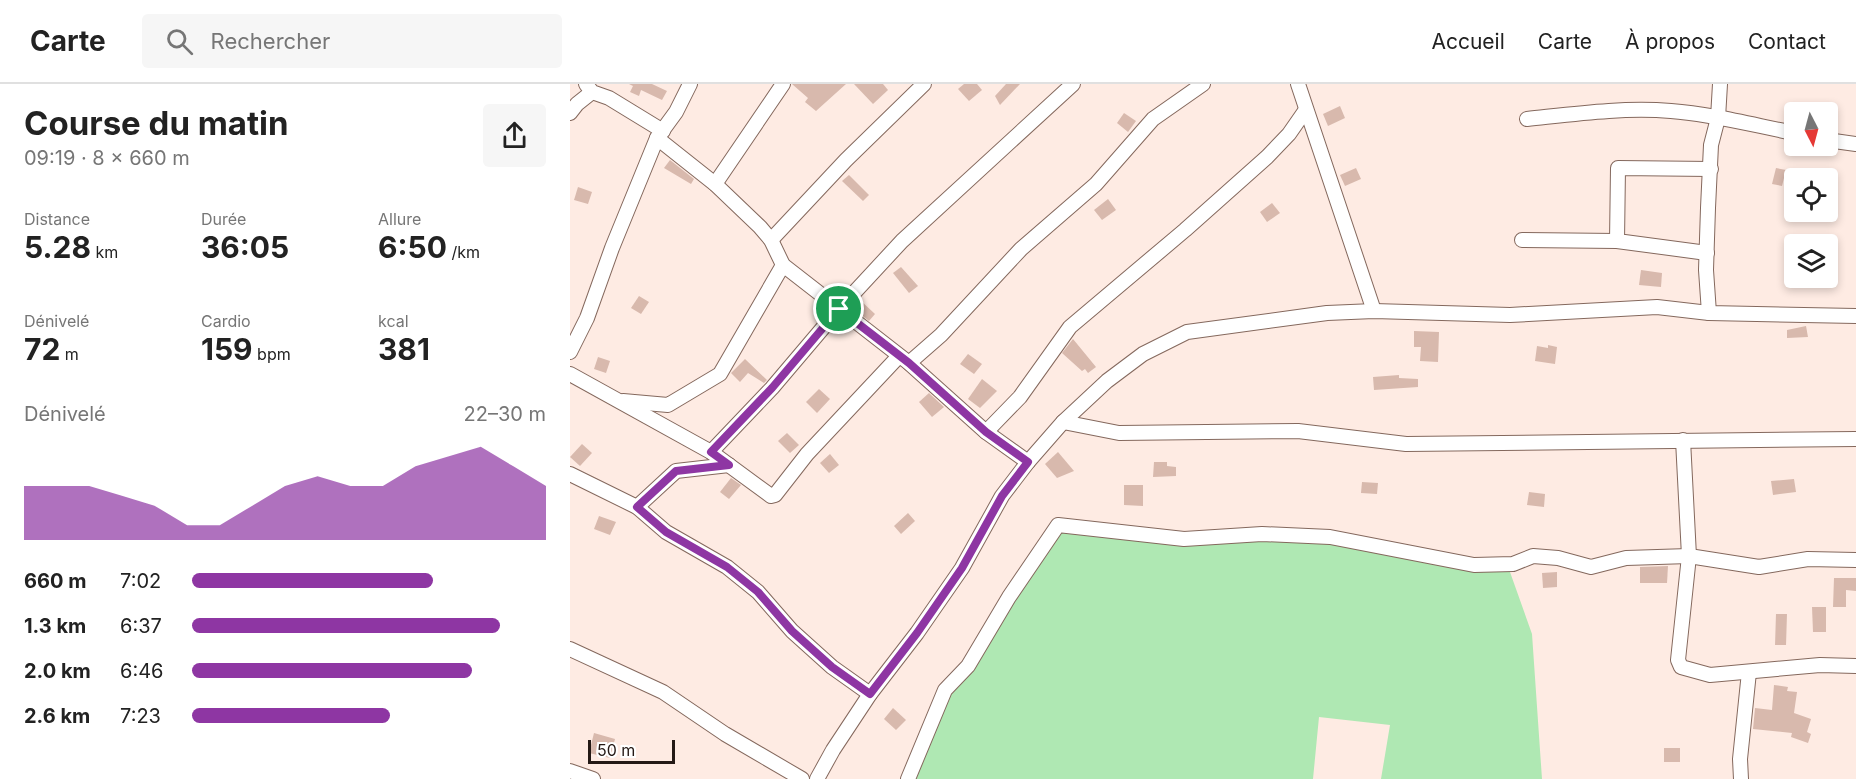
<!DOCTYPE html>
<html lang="fr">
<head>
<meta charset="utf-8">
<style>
	:root { --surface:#fff; --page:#f6f6f6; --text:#222; --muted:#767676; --line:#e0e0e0; --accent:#8e36a3 }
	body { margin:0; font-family:Inter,sans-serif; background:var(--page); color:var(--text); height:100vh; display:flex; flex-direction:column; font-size:22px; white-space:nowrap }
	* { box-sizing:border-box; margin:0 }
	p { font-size:20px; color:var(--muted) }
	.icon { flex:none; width:33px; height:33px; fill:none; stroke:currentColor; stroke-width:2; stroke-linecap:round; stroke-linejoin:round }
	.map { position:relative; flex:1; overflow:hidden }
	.drawer { display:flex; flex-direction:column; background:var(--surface); width:570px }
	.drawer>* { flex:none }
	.needle { width:39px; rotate:174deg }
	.buttons { position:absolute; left:1214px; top:18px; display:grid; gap:12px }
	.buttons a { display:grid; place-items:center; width:54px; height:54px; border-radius:6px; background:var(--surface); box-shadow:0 3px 9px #0003; font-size:30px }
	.scale { position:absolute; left:18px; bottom:15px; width:87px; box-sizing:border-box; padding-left:6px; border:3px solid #241915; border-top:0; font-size:16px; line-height:21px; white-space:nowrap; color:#241915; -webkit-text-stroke:4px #fff; paint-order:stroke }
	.pin { position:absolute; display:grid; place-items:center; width:51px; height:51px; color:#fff; margin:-26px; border:3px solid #fff; border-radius:50%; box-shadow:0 2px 6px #0007 }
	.round { display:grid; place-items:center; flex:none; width:63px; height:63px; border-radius:6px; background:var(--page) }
	.summary { display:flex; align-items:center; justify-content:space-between; height:102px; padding:0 24px }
	h1 { font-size:33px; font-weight:700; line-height:45px }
	.stats { display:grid; grid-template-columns:repeat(3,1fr); gap:9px; height:102px; padding:6px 24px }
	.stats div { display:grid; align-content:center }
	.stats b { font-size:30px; font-weight:700 }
	.stats small { font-size:16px; font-weight:400 }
	.stats p { font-size:16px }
	.chart { height:168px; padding:12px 24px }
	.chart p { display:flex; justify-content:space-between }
	.chart svg { width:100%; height:108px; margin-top:6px; fill:var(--accent); opacity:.7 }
	ul { padding:0 24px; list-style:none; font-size:20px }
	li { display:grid; grid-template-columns:96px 72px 1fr; align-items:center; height:45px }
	li i { height:15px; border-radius:8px; background:var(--accent) }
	header { display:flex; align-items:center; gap:36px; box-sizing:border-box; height:84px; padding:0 30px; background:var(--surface); border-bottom:2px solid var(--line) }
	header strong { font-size:28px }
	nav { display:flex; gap:33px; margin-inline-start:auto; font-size:21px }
	.search { width:420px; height:54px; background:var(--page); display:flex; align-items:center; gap:15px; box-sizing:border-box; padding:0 21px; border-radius:6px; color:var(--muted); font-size:22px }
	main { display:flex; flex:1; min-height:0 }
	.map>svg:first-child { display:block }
	.green { fill:#afe8b3 }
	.building { fill:#d8b9ad }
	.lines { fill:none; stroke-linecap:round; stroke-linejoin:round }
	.minor-casing { stroke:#84685d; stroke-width:16 }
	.minor { stroke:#fff; stroke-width:14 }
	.route-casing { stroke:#fff; stroke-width:12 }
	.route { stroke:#8e36a3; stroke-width:8 }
</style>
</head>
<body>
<header>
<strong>Carte</strong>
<div class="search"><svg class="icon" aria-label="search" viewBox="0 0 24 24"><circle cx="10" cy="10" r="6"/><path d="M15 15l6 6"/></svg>Rechercher</div>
<nav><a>Accueil</a><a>Carte</a><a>À propos</a><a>Contact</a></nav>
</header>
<main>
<section class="drawer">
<div class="summary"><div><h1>Course du matin</h1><p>09:19 · 8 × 660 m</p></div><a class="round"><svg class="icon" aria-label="share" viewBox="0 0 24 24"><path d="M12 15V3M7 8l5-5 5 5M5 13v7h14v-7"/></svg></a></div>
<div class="stats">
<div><p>Distance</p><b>5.28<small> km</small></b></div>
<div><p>Durée</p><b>36:05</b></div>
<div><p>Allure</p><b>6:50<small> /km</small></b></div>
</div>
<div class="stats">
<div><p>Dénivelé</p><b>72<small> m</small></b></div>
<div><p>Cardio</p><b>159<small> bpm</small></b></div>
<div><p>kcal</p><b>381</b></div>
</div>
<div class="chart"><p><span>Dénivelé</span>22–30 m</p>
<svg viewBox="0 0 160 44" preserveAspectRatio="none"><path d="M0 44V22L10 22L20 22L30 26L40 30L50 38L60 38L70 30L80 22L90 18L100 22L110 22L120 14L130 10L140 6L150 14L160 22V44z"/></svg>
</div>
<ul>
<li><b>660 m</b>7:02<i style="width:68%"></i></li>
<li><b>1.3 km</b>6:37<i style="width:87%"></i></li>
<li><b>2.0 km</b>6:46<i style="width:79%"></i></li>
<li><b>2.6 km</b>7:23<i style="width:56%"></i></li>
</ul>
</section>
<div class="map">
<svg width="1286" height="695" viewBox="0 0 1286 695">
	<rect width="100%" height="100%" fill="#feebe3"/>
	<!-- green -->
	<polygon class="green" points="488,443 628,451 779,452 914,479 935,474 962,550 972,695 811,695 820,641 749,633 743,695 341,695 348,670 392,587"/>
	<!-- building -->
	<g class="building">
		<polygon points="59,0 82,0 97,7 92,16 71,6 69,12 60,8 63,2"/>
		<polygon points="222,0 276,0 246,27 235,18 238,14"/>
		<polygon points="284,0 313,0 318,6 303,20"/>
		<polygon points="394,0 407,0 412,6 399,17 388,5"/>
		<polygon points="436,0 450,0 430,21 425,12"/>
		<polygon points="770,22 775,34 758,42 753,30"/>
		<polygon points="554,29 566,37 558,48 547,39"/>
		<polygon points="100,76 124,95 121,100 94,84"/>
		<polygon points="786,84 791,95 775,102 770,91"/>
		<polygon points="1206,84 1216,86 1212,102 1202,100"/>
		<polygon points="279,91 299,111 293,117 272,97"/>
		<polygon points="8,103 22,108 18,120 4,116"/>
		<polygon points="538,115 546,126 532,136 524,126"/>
		<polygon points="702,119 710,129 697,138 690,128"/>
		<polygon points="331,183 348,202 339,209 323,189"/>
		<polygon points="1071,186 1092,189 1091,203 1069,201"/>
		<polygon points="69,212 79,218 71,230 61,224"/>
		<polygon points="290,216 305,230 299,237 283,224"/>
		<polygon points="1236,242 1238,253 1217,254 1217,246"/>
		<polygon points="844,247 869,248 868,278 850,277 851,263 844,263"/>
		<polygon points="503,255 526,283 518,289 515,285 512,287 492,269"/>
		<polygon points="978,261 987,263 985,280 965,277 967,262 978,264"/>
		<polygon points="398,270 412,280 404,290 390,280"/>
		<polygon points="28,273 40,277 36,289 24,285"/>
		<polygon points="175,275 197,296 194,299 178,289 170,298 161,289"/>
		<polygon points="829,291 829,294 848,295 848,303 804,306 803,293"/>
		<polygon points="412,295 427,307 410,324 398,315"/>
		<polygon points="249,305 260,315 247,329 236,318"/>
		<polygon points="359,309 374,323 362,333 349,318"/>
		<polygon points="217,349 229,361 220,369 208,357"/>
		<polygon points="12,360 22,369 10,382 0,373"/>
		<polygon points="488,368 504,387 487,394 475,380"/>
		<polygon points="260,370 269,381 259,389 250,379"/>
		<polygon points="584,378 597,378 597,382 606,383 606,392 583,393"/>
		<polygon points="161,394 171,401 159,415 150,408"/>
		<polygon points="1224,395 1226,408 1203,411 1201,397"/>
		<polygon points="792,398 808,399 807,410 791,409"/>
		<polygon points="554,401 573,401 573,422 554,421"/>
		<polygon points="959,408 975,410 974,423 957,421"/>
		<polygon points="338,429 345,437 331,450 324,442"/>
		<polygon points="29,432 46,438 40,451 24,445"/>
		<polygon points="1098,482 1097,499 1070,499 1070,483"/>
		<polygon points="987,488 987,503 973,504 972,489"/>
		<polygon points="1264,494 1286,494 1286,507 1276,506 1276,523 1263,523"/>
		<polygon points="1242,523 1256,523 1256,548 1243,548"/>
		<polygon points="1206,530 1217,530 1216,561 1205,561"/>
		<polygon points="1204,601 1218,603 1217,607 1227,608 1224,629 1241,635 1237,648 1241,650 1238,659 1221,653 1222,649 1183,645 1185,624 1202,626"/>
		<polygon points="323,624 336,636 326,646 314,635"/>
		<polygon points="24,649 45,655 40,674 19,669"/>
		<rect x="1094" y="664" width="16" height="14"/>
	</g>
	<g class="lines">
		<defs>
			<g id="minor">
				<polyline points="16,0 22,8 39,14 93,47"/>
				<polyline points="728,0 804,227"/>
				<polyline points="0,29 7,20 22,8"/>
				<path d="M957 35C1004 30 1053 23 1101 27 1142 30 1183 41 1224 49"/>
				<polyline points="87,54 145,100 190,143 201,156 213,181 339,279 416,348 450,313 500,243 615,146 697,73 719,50 735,27"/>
				<polyline points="1257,56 1286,60"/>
				<polyline points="145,100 213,0"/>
				<polyline points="201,156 276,76 354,0"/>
				<polyline points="952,156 1047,157"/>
				<polyline points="1137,169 1047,157 1048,84 1141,85"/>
				<polyline points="1139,229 1136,186 1138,124 1141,61 1148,34 1150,0"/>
				<polyline points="0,268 17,234 42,164 87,54 106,28 120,0"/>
				<polyline points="339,279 371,251 451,165 526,100 583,35 633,0"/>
				<polyline points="0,290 141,368 201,412 205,411 237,370 329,272"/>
				<polyline points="53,317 98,321 150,290 213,181"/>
				<polyline points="493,338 549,349 728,347 836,360 1286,355"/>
				<polyline points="416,348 458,378"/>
				<polyline points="1113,356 1119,472 1108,576 1111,583 1140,591 1250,581 1286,582"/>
				<polyline points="141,368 202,304 269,225 332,157 503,0"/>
				<polyline points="0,390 67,423 96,448 157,483 188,508 222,547 262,583 300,610"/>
				<polyline points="67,423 106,387 159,381"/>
				<polyline points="0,565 93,608 155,650 232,695"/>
				<polyline points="0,687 23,695"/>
				<polyline points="247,695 263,666 300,610 347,549 392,484 432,412 458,378 493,338 537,297 573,270 617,248 757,229 804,227 940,231 1087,223 1139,229 1286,232"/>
				<polyline points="338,695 375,606 398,582 439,513 488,441 614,455 692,450 760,453 904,481 943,480 963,472 988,474 1021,483 1056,474 1119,472 1189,483 1238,475 1286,476"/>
				<polyline points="1171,695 1170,675 1179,588"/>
			</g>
		</defs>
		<!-- minor casing -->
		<use href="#minor" class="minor-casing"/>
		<!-- minor -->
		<use href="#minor" class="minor"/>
	</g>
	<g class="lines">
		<defs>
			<polygon id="route" points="269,225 339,279 416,348 458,378 432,412 392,484 347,549 300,610 262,583 222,547 188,508 157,483 96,448 67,423 106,387 159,381 141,368 202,304"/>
		</defs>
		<!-- route casing -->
		<use href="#route" class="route-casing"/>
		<!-- route -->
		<use href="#route" class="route"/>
	</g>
</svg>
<div class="buttons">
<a><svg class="needle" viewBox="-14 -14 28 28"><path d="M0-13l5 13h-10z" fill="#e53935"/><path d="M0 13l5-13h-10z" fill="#767676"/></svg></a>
<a><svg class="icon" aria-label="locate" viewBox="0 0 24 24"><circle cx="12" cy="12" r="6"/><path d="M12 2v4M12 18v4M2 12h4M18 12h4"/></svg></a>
<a><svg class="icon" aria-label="layers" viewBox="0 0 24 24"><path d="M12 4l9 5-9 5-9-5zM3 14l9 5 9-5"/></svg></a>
</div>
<div class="scale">50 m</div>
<div class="pin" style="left:269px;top:225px;background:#1e9e55"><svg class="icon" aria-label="arrive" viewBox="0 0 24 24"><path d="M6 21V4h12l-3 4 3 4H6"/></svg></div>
</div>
</main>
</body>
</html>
